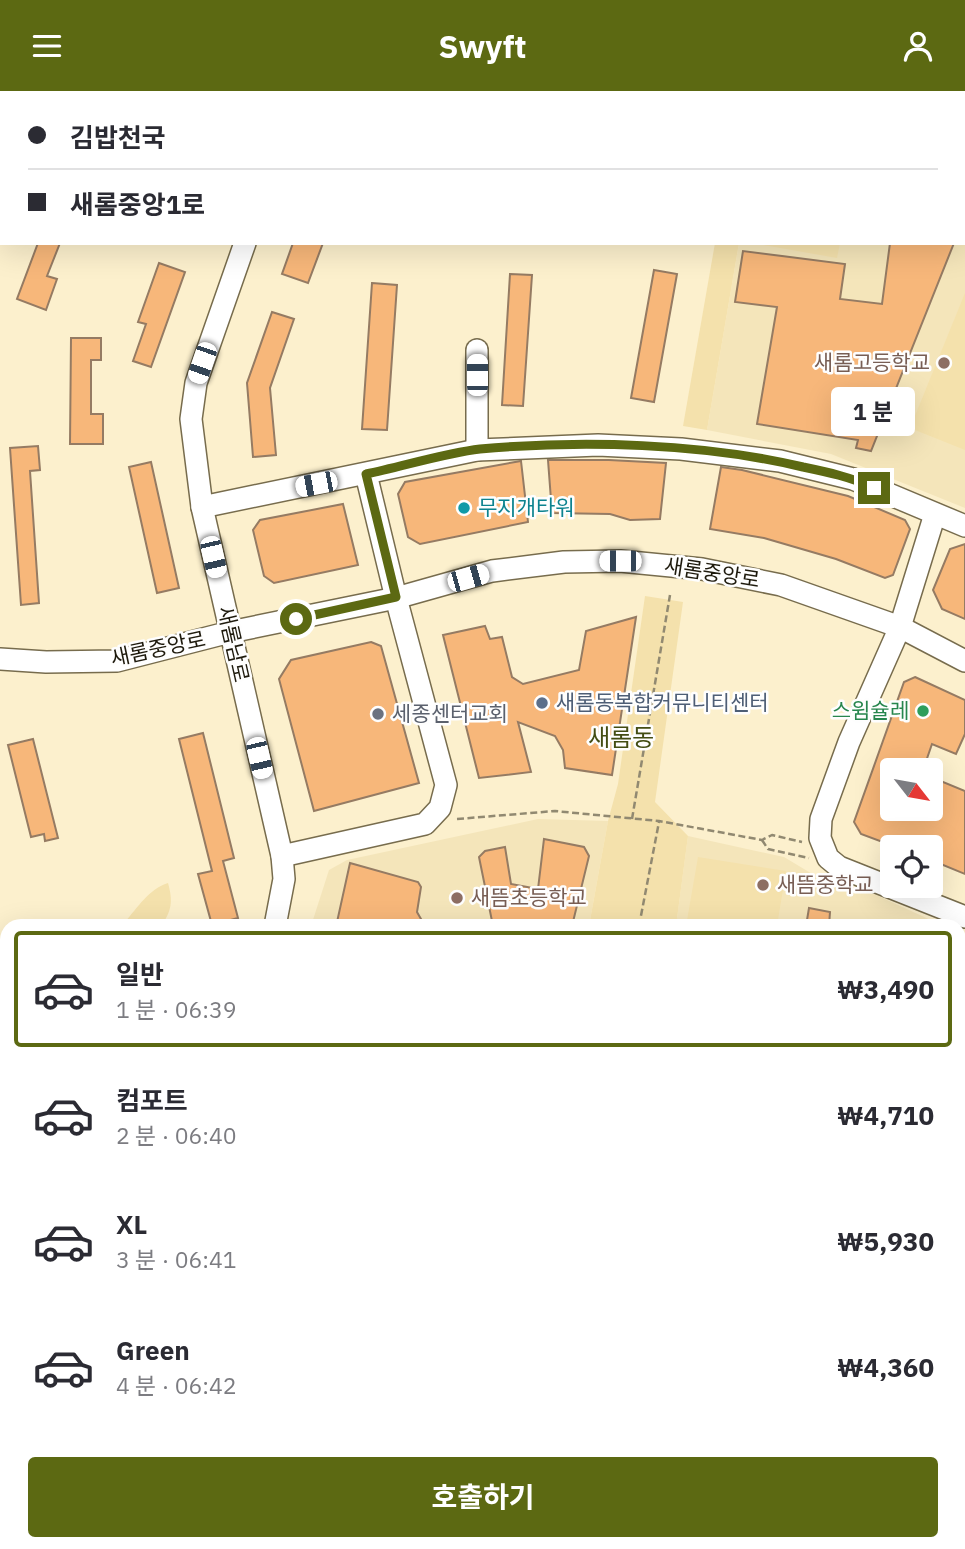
<!DOCTYPE html>
<html lang="ko">
<head>
<meta charset="utf-8">
<style>
	:root { --surface:#fff; --page:#f7f7f7; --text:#2b2b33; --muted:#7c7c81; --line:#e1e1e2; --accent:#5c6912 }
	body { margin:0; font-family:"IBM Plex Sans","Noto Sans KR",sans-serif; background:var(--page); color:var(--text); height:100vh; display:flex; flex-direction:column; font-size:26px; white-space:nowrap }
	* { box-sizing:border-box; margin:0 }
	p { font-size:23px; color:var(--muted) }
	.icon { flex:none; width:38px; height:38px; fill:none; stroke:currentColor; stroke-width:2; stroke-linecap:round; stroke-linejoin:round }
	.map { position:relative; flex:1; overflow:hidden }
	.side { position:absolute; left:0px; top:828px; width:966px; height:632px; display:flex; flex-direction:column; background:var(--surface); border-radius:21px 21px 0 0; box-shadow:0 7px 28px #0002 }
	.side>* { flex:none }
	.top-card { position:absolute; left:0px; top:0px; width:966px; height:154px; box-shadow:0 7px 28px #0002; display:grid; align-content:center; height:154px; padding:0 28px; background:var(--surface) }
	.needle { width:46px; rotate:121deg }
	.controls { position:absolute; left:880px; top:667px; display:grid; gap:14px }
	.controls a { display:grid; place-items:center; width:63px; height:63px; border-radius:7px; background:var(--surface); box-shadow:0 7px 28px #0002; font-size:35px }
	.end { position:absolute; width:32px; height:32px; margin:-16px; border:9px solid #5c6912; background:#fff; box-shadow:0 0 0 4px #fff }
	.from { border-radius:50% }
	.bubble { position:absolute; height:49px; border-radius:7px; background:var(--surface); box-shadow:0 7px 28px #0002; font-size:23px; font-weight:700; line-height:49px; text-align:center }
	.car { position:absolute; width:21px; height:42px; margin:-21px -10px; border-radius:9px; box-shadow:0 0 5px 2px #0007; background:linear-gradient(#fff 24%,#345 0 40%,#fff 0 76%,#345 0 86%,#fff 0) }
	.top-card b { display:flex; align-items:center; gap:24px; height:66px; font-size:26px }
	.top-card b+b { border-top:2px solid var(--line) }
	.top-card i { width:18px; height:18px; background:var(--text) }
	ul { padding:12px 0 0; list-style:none }
	li { display:flex; align-items:center; gap:21px; height:116px; margin:0 14px 10px; padding:0 14px; border:4px solid transparent; border-radius:7px }
	li div { flex:1 }
	li b { display:block; font-size:26px }
	li em { font-style:normal; font-weight:700 }
	li.current { border-color:var(--accent) }
	li>.icon { width:63px; height:63px; stroke-width:1.5 }
	.cta { display:flex; gap:14px; margin-top:auto; padding:14px 28px }
	.cta a { flex:1; height:80px; border-radius:7px; background:var(--accent); color:#fff; font-size:28px; font-weight:700; line-height:80px; text-align:center }
	header { display:flex; justify-content:space-between; align-items:center; height:91px; padding:0 28px; background:var(--accent); color:#fff; font-size:32px; font-weight:700 }
	.map>svg:first-child { display:block }
</style>
</head>
<body>
<header><svg class="icon" aria-label="menu" viewBox="0 0 24 24"><path d="M4 6h16M4 12h16M4 18h16"/></svg>Swyft<svg class="icon" aria-label="person" viewBox="0 0 24 24"><circle cx="12" cy="8" r="4"/><path d="M4 21q1-7 8-7t8 7"/></svg></header>
<div class="map">
<svg width="965" height="1458" viewBox="0 0 965 1458">
	<rect width="100%" height="100%" fill="#fcf0cd"/>
	<g fill="#f4e5ba">
		<path d="M965 67V417L831 363 707 339 739 152H964Z"/>
		<path d="M538 728 608 730 589 835H311L329 779 347 769Z"/>
		<path d="M688 745 784 766 814 784 876 804 944 835H676Z"/>
		<path d="M959 842 965 844V925L959 966Z"/>
	</g>
	<g fill="#f4e1ac">
		<path d="M715 152H739L707 339 683 335Z"/>
		<path d="M752 152H840L837 167Z"/>
		<path d="M965 202V359L910 337Z"/>
		<path d="M645 505 683 511 655 711 688 745 676 835H589L608 730 618 693Z"/>
		<path d="M698 766 786 780 777 835H686Z"/>
		<path d="M168 792C173 810 172 820 161 835H125V831C138 816 149 798 168 792Z"/>
		<path d="M0 1019 7 1021V1130L0 1127Z"/>
	</g>
	<g fill="#f7b77a" stroke="#957b63" stroke-width="2">
		<path d="M38 152H60L47 185 57 188 46 219 17 208Z"/>
		<path d="M293 152H323L308 192 282 183Z"/>
		<path d="M890 152H954L871 360 856 357 858 349 757 333 777 216 735 211 743 160 845 173 840 208 882 213Z"/>
		<path d="M159 172 185 181 151 276 133 270 146 233 138 231Z"/>
		<path d="M654 179 677 183 654 311 631 307Z"/>
		<path d="M510 183 532 184 523 315 502 314Z"/>
		<path d="M372 192 397 194 387 339 362 338Z"/>
		<path d="M272 221 294 228 270 297 276 364 253 366 247 292Z"/>
		<path d="M71 247H101V269H91V323H103V353H70Z"/>
		<path d="M38 355 40 379 30 380 39 512 21 514 10 357Z"/>
		<path d="M548 369H609L666 372 660 428 630 429 610 423 552 422Z"/>
		<path d="M521 370 528 431 420 453 408 446 398 403 405 391Z"/>
		<path d="M151 371 179 497 157 502 129 376Z"/>
		<path d="M721 376 742 379 848 405 905 429 910 438 893 484 885 487 836 468 764 447 710 438Z"/>
		<path d="M343 413 358 474 274 492 264 485 253 439 260 429Z"/>
		<path d="M965 453V528L942 518 933 499 950 458Z"/>
		<path d="M636 526 612 684 565 677 563 659 555 645 518 631 531 681 479 687 443 544 485 535 490 548 502 546 512 586 523 593 579 579 586 540Z"/>
		<path d="M371 551 381 555 419 692 314 720 279 588 291 569Z"/>
		<path d="M915 586 965 609V643L956 663 932 653 923 679 906 671 903 679H892V718H931V686L965 700V783L931 769V756H896L861 743 854 731 904 591Z"/>
		<path d="M203 642 234 767 223 770 238 827 212 834 198 783 212 780 179 648Z"/>
		<path d="M33 648 58 747 45 750 44 743 31 746 8 654Z"/>
		<path d="M544 748 584 756 589 765 572 835H493L479 766 485 760 505 756 511 793 538 798Z"/>
		<path d="M350 772 418 791 421 796 417 821 425 835H349L337 831Z"/>
		<path d="M809 817 830 821 829 835H806Z"/>
	</g>
	<g fill="none" stroke-linecap="round" stroke-linejoin="round">
		<g stroke="#776c4d" stroke-width="24">
			<g id="minor">
				<path d="M736 0 749 2"/>
				<path d="M24 2 25 0"/>
				<path d="M289 2V0"/>
				<path d="M312 2 313 0"/>
				<path d="M519 2V0"/>
				<path d="M964 46H965"/>
				<path d="M245 152 196 292 191 328 202 416 282 765 284 788 275 835"/>
				<path d="M477 259V359"/>
				<path d="M202 416 477 359 598 354 681 358 780 370 853 388 965 435"/>
				<path d="M935 423 900 536 849 651 821 728 820 747 828 767 839 776 965 826"/>
				<path d="M0 568 46 571 117 570 230 541 396 507 492 480 564 471 620 470 702 478 781 494 900 536 965 570"/>
				<path d="M282 765 425 733 440 717 446 694 396 507 366 383"/>
				<path d="M0 1329H7"/>
				<path d="M768 1452 790 1458"/>
				<path d="M80 1458 81 1452"/>
			</g>
		</g>
		<g stroke="#918971" stroke-width="2.5" stroke-dasharray="7 3.5" stroke-linecap="butt">
			<path d="M457 728 555 720 659 730 762 749 772 744 802 751"/>
			<path d="M632 728 670 504"/>
			<path d="M762 749 768 758 809 767"/>
			<path d="M639 835 659 731"/>
			<path d="M0 1031 7 1033"/>
			<path d="M0 1065 7 1068"/>
			<path d="M0 1106 7 1108"/>
			<path d="M959 1138 965 1139"/>
			<path d="M519 1458 520 1452"/>
		</g>
		<use href="#minor" stroke="#fff" stroke-width="21"/>
	</g>
	<g fill="none" stroke-linecap="round" stroke-linejoin="round">
		<path stroke="#5c6912" stroke-width="9" d="M296 528 396 506 366 383C401 376 445 362 480 358 582 349 703 352 803 376 827 381 851 386 874 397"/>
	</g>
	<g fill="#8d6e63" stroke="#fefefe" stroke-width="2.5">
		<circle cx="944" cy="272" r="7"/>
		<circle cx="763" cy="794" r="7"/>
		<circle cx="457" cy="807" r="7"/>
	</g>
	<circle fill="#0f9aa8" stroke="#fefefe" stroke-width="2.5" cx="464" cy="417" r="7"/>
	<circle fill="#5c6f8a" stroke="#fefefe" stroke-width="2.5" cx="542" cy="612" r="7"/>
	<circle fill="#2e9e5b" stroke="#fefefe" stroke-width="2.5" cx="923" cy="620" r="7"/>
	<circle fill="#6b7280" stroke="#fefefe" stroke-width="2.5" cx="378" cy="623" r="7"/>
	<g text-anchor="middle" stroke-width="5" stroke-linejoin="round" paint-order="stroke">
		<g font-size="21" fill="#785e54" stroke="#fefefe" text-anchor="start">
			<text x="930" y="279" text-anchor="end">새롬고등학교</text>
			<text x="777" y="801">새뜸중학교</text>
			<text x="471" y="814">새뜸초등학교</text>
		</g>
		<g font-size="21" fill="#0d838f" stroke="#fefefe" text-anchor="start">
			<text x="478" y="424">무지개타워</text>
		</g>
		<g font-size="21" fill="#1e1a0d" stroke="#fefefe">
			<text transform="translate(712 482) rotate(9)" y="7">새롬중앙로</text>
			<text transform="translate(233 553) rotate(77)" y="7">새롬남로</text>
			<text transform="translate(158 558) rotate(-12)" y="7">새롬중앙로</text>
		</g>
		<g font-size="21" fill="#4e5e75" stroke="#fefefe" text-anchor="start">
			<text x="556" y="619">새롬동복합커뮤니티센터</text>
		</g>
		<g font-size="21" fill="#27864d" stroke="#fefefe" text-anchor="end">
			<text x="909" y="627">스윔슐레</text>
		</g>
		<g font-size="21" fill="#5b616d" stroke="#fefefe" text-anchor="start">
			<text x="392" y="630">세종센터교회</text>
		</g>
		<g font-size="24" fill="#434d13" stroke="#fefefe">
			<text x="621" y="655">새롬동</text>
		</g>
	</g>
</svg>
<div class="controls">
<a><svg class="needle" viewBox="-14 -14 28 28"><path d="M0-13l5 13h-10z" fill="#e53935"/><path d="M0 13l5-13h-10z" fill="#7c7c81"/></svg></a>
<a><svg class="icon" aria-label="locate" viewBox="0 0 24 24"><circle cx="12" cy="12" r="6"/><path d="M12 2v4M12 18v4M2 12h4M18 12h4"/></svg></a>
</div>
<i class="end from" style="left:296px;top:528px"></i>
<i class="end" style="left:874px;top:397px"></i>
<div class="bubble" style="left:831px;top:296px;width:84px">1 분</div>
<i class="car" style="left:202px;top:272px;rotate:199deg"></i>
<i class="car" style="left:477px;top:284px;rotate:0deg"></i>
<i class="car" style="left:316px;top:393px;rotate:259deg"></i>
<i class="car" style="left:213px;top:466px;rotate:167deg"></i>
<i class="car" style="left:620px;top:470px;rotate:270deg"></i>
<i class="car" style="left:468px;top:487px;rotate:74deg"></i>
<i class="car" style="left:259px;top:667px;rotate:167deg"></i>
<div class="top-card">
<b><i class="from"></i>김밥천국</b>
<b><i></i>새롬중앙1로</b>
</div>
<section class="side">
<ul>
<li class="current"><svg class="icon" aria-label="car" viewBox="0 0 24 24"><path d="M5 17H2v-5l4-1 3-4h7l3 4 3 1v5h-3M9 17h6M6 11h13"/><circle cx="7" cy="17" r="2"/><circle cx="17" cy="17" r="2"/></svg><div><b>일반</b><p>1 분 · 06:39</p></div><em>₩3,490</em></li>
<li><svg class="icon" aria-label="car" viewBox="0 0 24 24"><path d="M5 17H2v-5l4-1 3-4h7l3 4 3 1v5h-3M9 17h6M6 11h13"/><circle cx="7" cy="17" r="2"/><circle cx="17" cy="17" r="2"/></svg><div><b>컴포트</b><p>2 분 · 06:40</p></div><em>₩4,710</em></li>
<li><svg class="icon" aria-label="car" viewBox="0 0 24 24"><path d="M5 17H2v-5l4-1 3-4h7l3 4 3 1v5h-3M9 17h6M6 11h13"/><circle cx="7" cy="17" r="2"/><circle cx="17" cy="17" r="2"/></svg><div><b>XL</b><p>3 분 · 06:41</p></div><em>₩5,930</em></li>
<li><svg class="icon" aria-label="car" viewBox="0 0 24 24"><path d="M5 17H2v-5l4-1 3-4h7l3 4 3 1v5h-3M9 17h6M6 11h13"/><circle cx="7" cy="17" r="2"/><circle cx="17" cy="17" r="2"/></svg><div><b>Green</b><p>4 분 · 06:42</p></div><em>₩4,360</em></li>
</ul>
<div class="cta"><a>호출하기</a></div>
</section>
</div>
</body>
</html>
